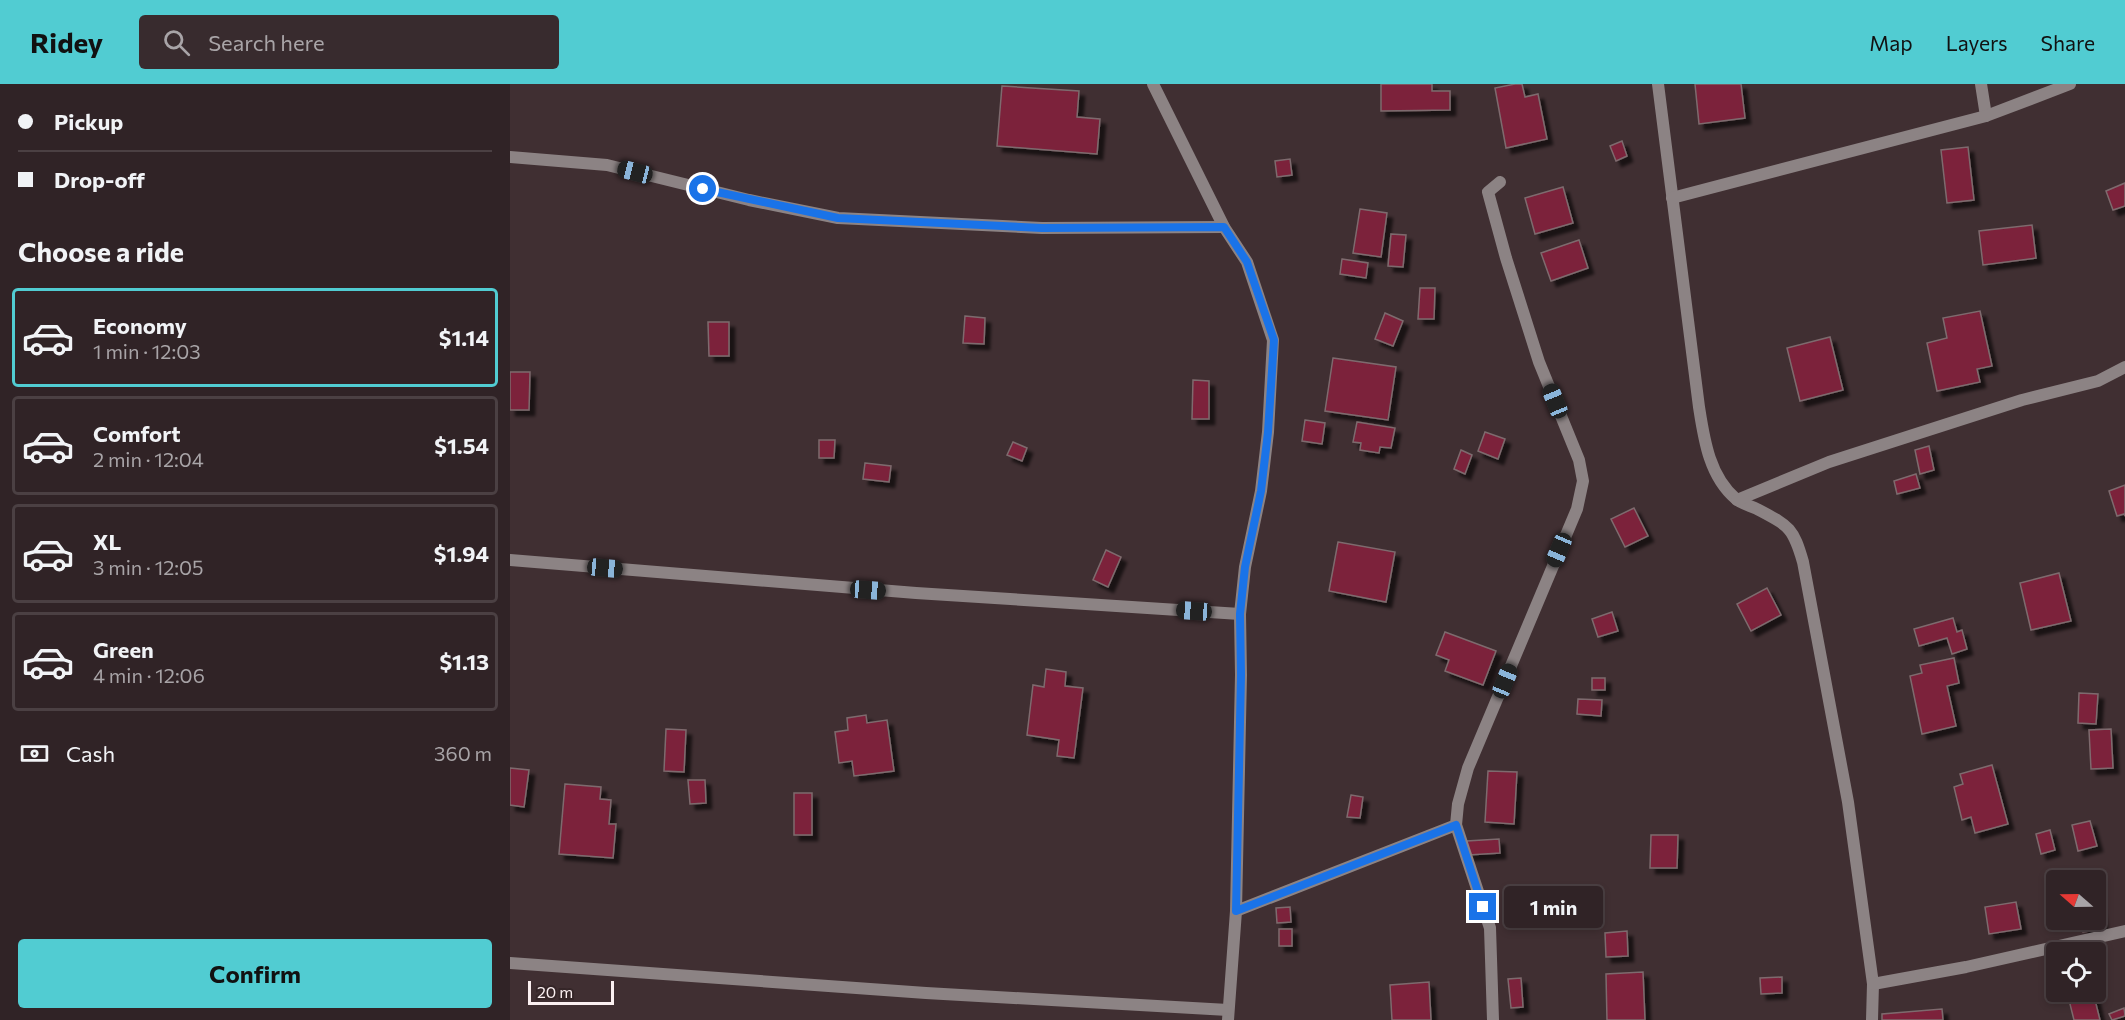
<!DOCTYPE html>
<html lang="en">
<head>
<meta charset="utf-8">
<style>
	:root { --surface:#302326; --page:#382b2e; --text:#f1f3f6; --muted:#a8a4a7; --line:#4b4043; --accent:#51ccd2 }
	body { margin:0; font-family:Commissioner,sans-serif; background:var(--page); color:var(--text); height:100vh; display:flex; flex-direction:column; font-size:22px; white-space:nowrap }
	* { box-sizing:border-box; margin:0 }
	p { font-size:20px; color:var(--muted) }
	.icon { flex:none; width:33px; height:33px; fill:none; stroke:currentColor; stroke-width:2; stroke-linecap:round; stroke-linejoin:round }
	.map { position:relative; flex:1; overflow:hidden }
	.details { display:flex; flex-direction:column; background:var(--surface); width:510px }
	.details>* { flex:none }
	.banner { display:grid; align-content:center; height:132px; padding:0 18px; background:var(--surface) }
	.needle { width:39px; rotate:290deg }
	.tools { position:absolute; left:1536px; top:786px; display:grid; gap:12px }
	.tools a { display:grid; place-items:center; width:60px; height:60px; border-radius:6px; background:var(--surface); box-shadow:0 3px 9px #0003,0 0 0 2px var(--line); font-size:30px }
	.scale { position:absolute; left:18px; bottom:15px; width:86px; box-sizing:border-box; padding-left:6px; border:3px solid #fbf0f1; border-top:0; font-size:16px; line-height:21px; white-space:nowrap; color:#fbf0f1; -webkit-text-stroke:4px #352628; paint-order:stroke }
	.end { position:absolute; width:27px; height:27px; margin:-14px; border:8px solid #1a73e8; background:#fff; box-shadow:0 0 0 3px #fff }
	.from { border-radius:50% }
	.bubble { position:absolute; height:42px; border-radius:6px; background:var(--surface); box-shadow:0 3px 9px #0003,0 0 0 2px var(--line); font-size:20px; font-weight:700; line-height:42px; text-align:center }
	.car { position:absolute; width:18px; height:36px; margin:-18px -9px; border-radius:8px; box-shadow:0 0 4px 2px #0007; background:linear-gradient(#222 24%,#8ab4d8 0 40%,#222 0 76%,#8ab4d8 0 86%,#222 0) }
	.banner b { display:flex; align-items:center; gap:21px; height:57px; font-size:22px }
	.banner b+b { border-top:2px solid var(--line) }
	.banner i { width:15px; height:15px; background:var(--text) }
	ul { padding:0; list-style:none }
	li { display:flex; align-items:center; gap:18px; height:99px; margin:0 12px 9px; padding:0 6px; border:3px solid var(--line); border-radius:6px }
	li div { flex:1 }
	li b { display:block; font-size:22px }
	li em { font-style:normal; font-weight:700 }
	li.selected { border-color:var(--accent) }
	li>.icon { width:54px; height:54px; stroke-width:1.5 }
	h2 { padding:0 18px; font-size:27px; line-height:72px }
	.pay { display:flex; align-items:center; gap:15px; height:66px; padding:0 18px; font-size:22px }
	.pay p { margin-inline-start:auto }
	.primary-button { display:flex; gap:12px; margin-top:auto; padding:12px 18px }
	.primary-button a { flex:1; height:69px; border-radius:6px; background:var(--accent); color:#111; font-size:24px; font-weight:700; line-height:69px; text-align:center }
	header { display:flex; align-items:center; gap:36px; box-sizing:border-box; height:84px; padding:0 30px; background:var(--accent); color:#111 }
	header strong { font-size:28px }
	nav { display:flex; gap:33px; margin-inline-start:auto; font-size:21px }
	.search { width:420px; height:54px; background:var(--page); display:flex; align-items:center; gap:15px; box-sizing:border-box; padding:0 21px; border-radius:6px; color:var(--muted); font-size:22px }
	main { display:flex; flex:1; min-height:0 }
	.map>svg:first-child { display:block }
</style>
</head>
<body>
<header>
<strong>Ridey</strong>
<div class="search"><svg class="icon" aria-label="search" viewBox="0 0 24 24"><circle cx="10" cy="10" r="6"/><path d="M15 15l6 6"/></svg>Search here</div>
<nav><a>Map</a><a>Layers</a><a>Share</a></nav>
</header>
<main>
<section class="details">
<div class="banner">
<b><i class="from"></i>Pickup</b>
<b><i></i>Drop-off</b>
</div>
<h2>Choose a ride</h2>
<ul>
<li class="selected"><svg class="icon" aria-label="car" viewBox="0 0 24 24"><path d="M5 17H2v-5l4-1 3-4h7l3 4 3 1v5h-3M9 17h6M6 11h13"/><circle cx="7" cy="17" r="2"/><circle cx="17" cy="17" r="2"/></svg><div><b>Economy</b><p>1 min · 12:03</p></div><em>$1.14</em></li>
<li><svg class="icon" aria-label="car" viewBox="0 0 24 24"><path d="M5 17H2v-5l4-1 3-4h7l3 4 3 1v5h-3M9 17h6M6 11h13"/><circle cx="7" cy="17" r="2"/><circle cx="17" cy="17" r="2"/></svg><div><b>Comfort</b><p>2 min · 12:04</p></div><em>$1.54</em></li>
<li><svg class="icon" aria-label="car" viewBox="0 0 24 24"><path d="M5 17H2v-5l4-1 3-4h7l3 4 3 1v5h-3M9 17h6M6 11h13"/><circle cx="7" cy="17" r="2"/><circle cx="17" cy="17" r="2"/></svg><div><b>XL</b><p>3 min · 12:05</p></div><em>$1.94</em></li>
<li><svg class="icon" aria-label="car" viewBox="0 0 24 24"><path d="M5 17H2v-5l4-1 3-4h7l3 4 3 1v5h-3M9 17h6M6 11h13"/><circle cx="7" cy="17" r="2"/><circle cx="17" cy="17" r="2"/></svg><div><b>Green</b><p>4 min · 12:06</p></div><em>$1.13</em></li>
</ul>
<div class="pay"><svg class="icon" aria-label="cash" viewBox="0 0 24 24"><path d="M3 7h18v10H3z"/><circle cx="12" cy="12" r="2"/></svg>Cash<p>360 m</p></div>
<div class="primary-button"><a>Confirm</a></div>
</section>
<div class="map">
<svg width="1615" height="936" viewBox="0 0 1615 936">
	<defs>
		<filter id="shadow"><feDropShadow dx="5.5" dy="5.5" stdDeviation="1.5" flood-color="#0009"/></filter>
	</defs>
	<rect width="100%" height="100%" fill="#402f32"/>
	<g fill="#7b203a" stroke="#7e6b6e" stroke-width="1.5" filter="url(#shadow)">
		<path d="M871 0H922V7H940V26L871 27Z"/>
		<path d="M1005 0H1012L1015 13 1028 10 1037 55 996 64 985 4Z"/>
		<path d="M1185 0H1231L1235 34 1189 40Z"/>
		<path d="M492 2 569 7 567 33 590 35 587 70 487 62Z"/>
		<path d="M1112 57 1117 72 1106 77 1100 62Z"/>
		<path d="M1458 63 1464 116 1437 119 1431 66Z"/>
		<path d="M780 75 782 91 767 93 765 77Z"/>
		<path d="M1615 99V122L1603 126 1596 107Z"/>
		<path d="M1053 103 1063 139 1025 150 1015 114Z"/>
		<path d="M850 125 877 129 871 173 843 169Z"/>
		<path d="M1522 141 1526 174 1473 181 1469 147Z"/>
		<path d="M881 150 896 151 893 183 878 182Z"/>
		<path d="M1069 156 1078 184 1041 197 1031 169Z"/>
		<path d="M832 175 858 179 856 194 830 190Z"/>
		<path d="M910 204H925L924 235H908Z"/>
		<path d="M1470 227 1482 282 1467 285 1470 298 1427 307 1417 259 1437 254 1433 234Z"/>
		<path d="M875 229 893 237 883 262 865 255Z"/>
		<path d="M455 232 475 234 474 260 453 259Z"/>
		<path d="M198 238H219V272H199Z"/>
		<path d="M1320 253 1333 306 1290 317 1277 264Z"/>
		<path d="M823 274 886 283 878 336 815 327Z"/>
		<path d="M0 288H20L19 326H0Z"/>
		<path d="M683 296 699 297V335H682Z"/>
		<path d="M795 336 815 339 812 360 792 357Z"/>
		<path d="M847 338 885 344 881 364 870 363 869 369 850 366 851 359 843 358Z"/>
		<path d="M975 348 995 355 988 375 968 367Z"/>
		<path d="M309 356H325L324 374H309Z"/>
		<path d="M503 358 517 364 512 377 497 371Z"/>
		<path d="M1419 362 1424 386 1410 390 1405 366Z"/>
		<path d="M951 366 962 371 955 390 944 385Z"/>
		<path d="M355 379 381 382 379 398 353 395Z"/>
		<path d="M1406 390 1410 404 1387 410 1384 397Z"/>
		<path d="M1615 401V432L1614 430 1607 432 1599 407Z"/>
		<path d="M1124 424 1138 452 1115 463 1101 435Z"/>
		<path d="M828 458 885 468 876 518 819 507Z"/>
		<path d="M596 466 611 473 598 503 583 496Z"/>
		<path d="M1549 489 1561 537 1521 546 1510 499Z"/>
		<path d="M1257 504 1271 531 1241 547 1227 520Z"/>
		<path d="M1102 528 1108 547 1088 553 1082 535Z"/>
		<path d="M1443 534 1447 548 1452 546 1457 565 1442 570 1437 554 1409 562 1404 545Z"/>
		<path d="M935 548 986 567 973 601 935 587 939 576 926 571Z"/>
		<path d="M1444 574 1449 599 1437 602 1446 642 1412 650 1400 592 1412 589 1410 581Z"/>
		<path d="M536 585 556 588 555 602 573 604 564 674 547 672 549 656 517 651 523 601 534 603Z"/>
		<rect x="1082" y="594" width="13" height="12"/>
		<path d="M1569 609 1588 610 1586 640 1568 639Z"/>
		<path d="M1068 615 1092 616 1091 632 1067 630Z"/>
		<path d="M356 631 357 639 377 636 384 687 344 692 342 677 329 679 325 648 338 646 337 634Z"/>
		<path d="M156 645 176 646 174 688 154 687Z"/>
		<path d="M1601 645 1603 684 1581 685 1579 646Z"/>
		<path d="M1482 681 1498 740 1465 749 1461 733 1452 736 1444 703 1453 700 1450 690Z"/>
		<path d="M0 684 19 686 14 723 0 721Z"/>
		<path d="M978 687 1007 688 1004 740 975 738Z"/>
		<path d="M178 696H195L196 719 180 720Z"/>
		<path d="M55 700 91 703 90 715 101 716 99 740H106L103 774 49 770Z"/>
		<rect x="284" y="709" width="18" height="42"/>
		<path d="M841 711 853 713 850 734 837 733Z"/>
		<path d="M1580 737 1587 762 1568 767 1562 741Z"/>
		<path d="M1540 746 1545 766 1531 770 1526 750Z"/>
		<path d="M1141 751H1168L1167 784H1140Z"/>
		<path d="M989 755 990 769 958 771 957 757Z"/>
		<path d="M1506 818 1511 845 1479 850 1475 823Z"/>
		<path d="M1589 820 1593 845 1573 848 1571 836H1586V821Z"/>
		<path d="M780 823 781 838 767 839 766 824Z"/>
		<rect x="769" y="845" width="13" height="17"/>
		<path d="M1117 847 1118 872 1096 873 1095 849Z"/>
		<path d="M1133 888 1135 936H1097L1096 890Z"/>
		<path d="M1272 893V909L1251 910 1250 894Z"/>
		<path d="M1011 894 1013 923 1001 924 998 895Z"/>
		<path d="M919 898 921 936H882L880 901Z"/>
		<path d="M1557 908H1583L1590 936H1564Z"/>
		<path d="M1614 924 1615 932 1602 936 1599 930Z"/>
		<path d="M1432 925 1433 936H1372V930Z"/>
	</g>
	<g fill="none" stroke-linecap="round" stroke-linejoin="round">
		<g stroke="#8c8384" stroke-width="12">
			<path d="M643 0 714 143 737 178 763 256 758 348 751 407 735 483 730 530 731 591 726 827 718 936"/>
			<path d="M1148 0 1189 323C1194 355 1199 392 1226 415 1232 420 1241 422 1247 425 1279 442 1283 443 1293 478L1338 718 1363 900 1362 936"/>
			<path d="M1471 0 1476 32"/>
			<path d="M0 73 97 81 239 116 328 134 532 144 714 143"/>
			<path d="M1162 114 1476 32 1560 0"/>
			<path d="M1227 416 1319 378 1512 316 1588 297 1615 283"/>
			<path d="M0 476 406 509 730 530"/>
			<path d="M726 827 946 741"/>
			<path d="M0 879 416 909 718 926"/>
			<path d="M1363 900 1456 883 1615 847"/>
			<path d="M983 936 980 844 946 741 948 720 958 684 1067 425 1073 397 1069 376 1029 278 996 174 978 108 990 98"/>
		</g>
	</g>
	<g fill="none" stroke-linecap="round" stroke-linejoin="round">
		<path stroke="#1a73e8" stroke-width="8" d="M193 105 328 134 532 144 714 143 737 178 764 256 758 348 751 407 735 483 730 530 731 591 726 827 946 741 973 823"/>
	</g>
</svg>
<div class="tools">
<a><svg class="needle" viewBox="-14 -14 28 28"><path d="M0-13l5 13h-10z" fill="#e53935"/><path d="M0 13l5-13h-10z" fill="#a8a4a7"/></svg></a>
<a><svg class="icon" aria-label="locate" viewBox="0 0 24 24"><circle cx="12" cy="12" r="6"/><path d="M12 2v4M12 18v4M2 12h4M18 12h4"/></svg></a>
</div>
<div class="scale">20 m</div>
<i class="end from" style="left:193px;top:105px"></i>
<i class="end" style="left:973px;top:823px"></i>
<div class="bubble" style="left:994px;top:802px;width:99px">1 min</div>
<i class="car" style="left:125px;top:88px;rotate:284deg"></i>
<i class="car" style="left:1045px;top:317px;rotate:338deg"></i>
<i class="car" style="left:1049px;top:466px;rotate:203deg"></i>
<i class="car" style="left:95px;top:484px;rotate:95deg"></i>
<i class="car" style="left:358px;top:506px;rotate:94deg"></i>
<i class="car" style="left:684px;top:527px;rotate:274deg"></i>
<i class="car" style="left:995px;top:597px;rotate:22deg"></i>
</div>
</main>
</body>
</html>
